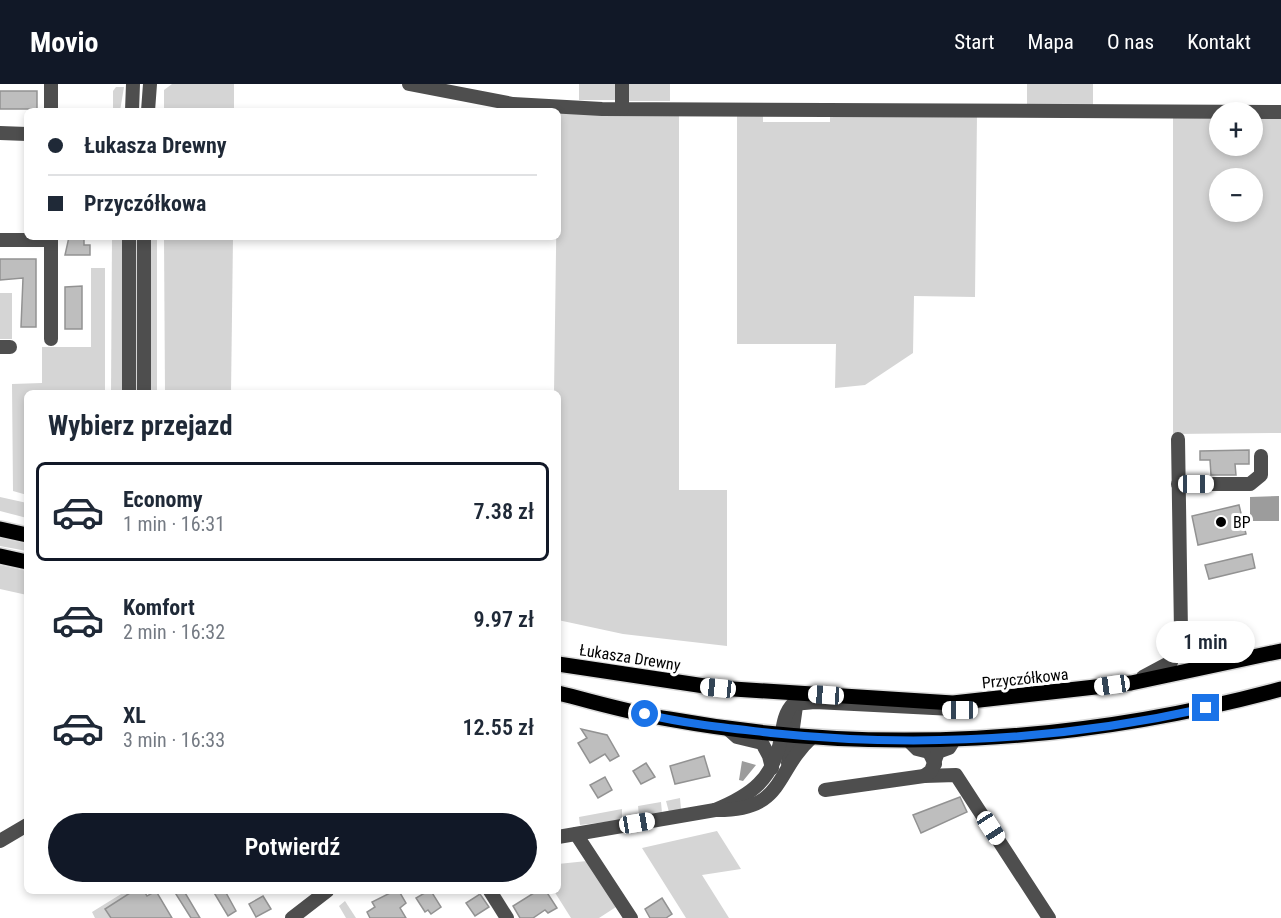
<!DOCTYPE html>
<html lang="pl">
<head>
<meta charset="utf-8">
<style>
	:root { --surface:#fff; --page:#f6f6f7; --text:#1f2937; --muted:#747a83; --line:#e0e1e3; --accent:#111827 }
	body { margin:0; font-family:"Roboto Condensed",sans-serif; background:var(--page); color:var(--text); height:100vh; display:flex; flex-direction:column; font-size:22px; white-space:nowrap }
	* { box-sizing:border-box; margin:0 }
	p { font-size:20px; color:var(--muted) }
	.icon { flex:none; width:33px; height:33px; fill:none; stroke:currentColor; stroke-width:2; stroke-linecap:round; stroke-linejoin:round }
	.map { position:relative; flex:1; overflow:hidden }
	.details { position:absolute; left:24px; top:306px; width:537px; height:504px; display:flex; flex-direction:column; background:var(--surface); border-radius:9px; box-shadow:0 3px 9px #0003 }
	.details>* { flex:none }
	.banner { position:absolute; left:24px; top:24px; width:537px; height:132px; border-radius:9px; box-shadow:0 3px 9px #0003; display:grid; align-content:center; height:132px; padding:0 24px; background:var(--surface) }
	.buttons { position:absolute; left:1209px; top:18px; display:grid; gap:12px }
	.buttons a { display:grid; place-items:center; width:54px; height:54px; border-radius:50%; background:var(--surface); box-shadow:0 3px 9px #0003; font-size:30px }
	.end { position:absolute; width:27px; height:27px; margin:-14px; border:8px solid #1a73e8; background:#fff; box-shadow:0 0 0 3px #fff }
	.from { border-radius:50% }
	.bubble { position:absolute; height:42px; border-radius:21px; background:var(--surface); box-shadow:0 3px 9px #0003; font-size:20px; font-weight:600; line-height:42px; text-align:center }
	.car { position:absolute; width:18px; height:36px; margin:-18px -9px; border-radius:8px; box-shadow:0 0 4px 2px #0007; background:linear-gradient(#fff 24%,#345 0 40%,#fff 0 76%,#345 0 86%,#fff 0) }
	.banner b { display:flex; align-items:center; gap:21px; height:57px; font-size:22px }
	.banner b+b { border-top:2px solid var(--line) }
	.banner i { width:15px; height:15px; background:var(--text) }
	ul { padding:0; list-style:none }
	li { display:flex; align-items:center; gap:18px; height:99px; margin:0 12px 9px; padding:0 12px; border:3px solid transparent; border-radius:9px }
	li div { flex:1 }
	li b { display:block; font-size:22px }
	li em { font-style:normal; font-weight:600 }
	li.active { border-color:var(--accent) }
	li>.icon { width:54px; height:54px; stroke-width:1.5 }
	h2 { padding:0 24px; font-size:27px; line-height:72px }
	.button { display:flex; gap:12px; margin-top:auto; padding:12px 24px }
	.button a { flex:1; height:69px; border-radius:36px; background:var(--accent); color:#fff; font-size:24px; font-weight:600; line-height:69px; text-align:center }
	header { display:flex; align-items:center; gap:36px; box-sizing:border-box; height:84px; padding:0 30px; background:var(--accent); color:#fff }
	header strong { font-size:28px }
	nav { display:flex; gap:33px; margin-inline-start:auto; font-size:21px }
	.map>svg:first-child { display:block }
</style>
</head>
<body>
<header>
<strong>Movio</strong>
<nav><a>Start</a><a>Mapa</a><a>O nas</a><a>Kontakt</a></nav>
</header>
<div class="map">
<svg width="1281" height="834" viewBox="0 0 1281 834">
	<rect width="100%" height="100%" fill="#fff"/>
	<g fill="#d5d5d5" fill-rule="evenodd">
		<path d="M172 0H234V27H164V6Z"/>
		<rect x="579" y="0" width="40" height="16"/>
		<rect x="624" y="0" width="46" height="17"/>
		<path d="M1027 0H1093V22L1027 21Z"/>
		<path d="M116 3H124L120 27H113V7Z"/>
		<path d="M558 27H679V406H727V562L623 550 558 536V309H554Z"/>
		<path d="M737 28H763V38H830V28L977 30 975 213 914 212 913 269 865 301 835 304 836 260H737Z"/>
		<path d="M1173 32H1219L1220 62H1252L1253 32 1281 33V349L1173 350ZM1220 94H1252V128H1220Z"/>
		<path d="M112 153H123L122 309H111Z"/>
		<rect x="135" y="153" width="3" height="156"/>
		<path d="M149 153H157V309H150Z"/>
		<path d="M164 153H233L231 309H165Z"/>
		<path d="M91 184H105V309H27V411L13 407 12 300 42 299V263H91Z"/>
		<rect x="0" y="209" width="12" height="46"/>
		<path d="M0 413 27 419V434L0 427Z"/>
		<path d="M0 451 27 458V467L0 462Z"/>
		<path d="M0 481 27 487V511L0 505Z"/>
		<path d="M680 714 681 725 669 728 666 717Z"/>
		<path d="M661 718 662 729 639 732 638 722Z"/>
		<path d="M622 725V736L580 741 579 733Z"/>
		<path d="M717 747 741 785 702 791 729 834H686L642 764Z"/>
		<path d="M587 777 616 823 599 834H571L554 807H558V780Z"/>
		<path d="M126 807H133L105 825 111 834H95L92 828Z"/>
		<path d="M345 817 356 834H346L339 822Z"/>
	</g>
	<g fill="#9c9c9c">
		<path d="M1279 412V437H1250V413Z"/>
		<path d="M742 677 756 681 743 697 739 696Z"/>
	</g>
	<g fill="#bebebe" stroke="#929292" stroke-width="1.5">
		<rect x="0" y="7" width="37" height="18"/>
		<path d="M69 153H84V161H90V171H65Z"/>
		<path d="M0 175H36V243H21L23 194 0 196Z"/>
		<path d="M82 202V245H65V203Z"/>
		<path d="M1249 366V380H1235L1236 391H1211L1210 376H1200V367Z"/>
		<path d="M1239 421 1246 450 1198 461 1192 432Z"/>
		<path d="M1252 470 1255 484 1209 495 1205 481Z"/>
		<path d="M581 645 607 651 619 672 610 677 605 670 590 679 578 659 587 654Z"/>
		<path d="M704 672 710 692 675 700 670 682Z"/>
		<path d="M646 679 655 693 641 700 633 687Z"/>
		<path d="M605 693 612 706 598 714 590 701Z"/>
		<path d="M960 713 967 728 921 749 913 731Z"/>
		<path d="M133 807H144L147 812 156 807 172 834H111L105 825Z"/>
		<path d="M174 807H184L200 834H191Z"/>
		<path d="M213 807H225L236 827 228 832Z"/>
		<path d="M394 807H399L406 819 400 824 406 834H370L367 828 375 823 372 818Z"/>
		<path d="M428 807H431L441 823 431 830 428 826 425 828 416 814Z"/>
		<path d="M537 807H546L557 824 548 829 545 826 533 834H520L513 822Z"/>
		<path d="M480 810 489 823 475 832 466 819Z"/>
		<path d="M263 812 271 825 256 833 249 820Z"/>
		<path d="M662 814 672 830 666 834H650L645 825Z"/>
	</g>
	<g fill="none" stroke-linecap="round" stroke-linejoin="round">
		<g stroke="#dbdbdb" stroke-width="18">
			<g id="major">
				<path d="M0 445 27 451"/>
				<path d="M0 472 27 478"/>
				<path d="M558 580 718 604 953 619 1131 599 1281 567"/>
				<path d="M558 609C595 618 631 629 669 635 873 672 1081 659 1281 605"/>
			</g>
		</g>
		<g stroke="#4e4e4e" stroke-width="14">
			<path d="M51 0V27"/>
			<path d="M409 0 513 20 602 25 1281 28"/>
			<path d="M622 25V0"/>
			<path d="M132 27 133 0"/>
			<path d="M148 27 150 0"/>
			<path d="M0 49 27 50"/>
			<path d="M51 153V255"/>
			<path d="M129 153V309"/>
			<path d="M144 153V309"/>
			<path d="M0 156H51"/>
			<path d="M0 263H10"/>
			<path d="M1178 400H1250L1261 391V372"/>
			<path d="M1181 548C1192 572 1199 574 1225 577"/>
			<path d="M1143 593 1171 578 1181 548 1178 355"/>
			<path d="M728 645 737 653 762 659 769 672 772 684"/>
			<path d="M908 656 917 665 929 668 935 680"/>
			<path d="M788 679 797 615"/>
			<path d="M924 692 956 691 1049 834"/>
			<path d="M825 706 924 692 931 687 938 668 949 664 954 656"/>
			<path d="M715 726C752 711 773 695 781 654 783 642 784 629 793 620L815 618 953 625"/>
			<path d="M576 750 631 834"/>
			<path d="M558 753 715 726C786 727 773 689 812 653"/>
			<path d="M0 757 27 741"/>
			<path d="M490 807 507 834"/>
			<path d="M292 834 327 807"/>
		</g>
		<use href="#major" stroke="#000" stroke-width="15"/>
	</g>
	<g fill="none" stroke-linecap="round" stroke-linejoin="round">
		<path stroke="#1a73e8" stroke-width="8" d="M645 630C686 640 728 644 771 649 916 664 1063 656 1206 624"/>
	</g>
	<circle fill="#000" stroke="#fff" stroke-width="2" cx="1221" cy="438" r="6"/>
	<g text-anchor="middle" stroke-width="6" stroke-linejoin="round" paint-order="stroke">
		<g font-size="16" fill="#000" stroke="#fff" text-anchor="start">
			<text x="1233" y="444">BP</text>
		</g>
		<g font-size="16" fill="#000" stroke="#fff">
			<text transform="translate(630 573) rotate(9)" y="6">Łukasza Drewny</text>
			<text transform="translate(1025 594) rotate(-6)" y="6">Przyczółkowa</text>
		</g>
	</g>
</svg>
<div class="buttons">
<a>+</a>
<a>−</a>
</div>
<i class="end from" style="left:645px;top:630px"></i>
<i class="end" style="left:1206px;top:624px"></i>
<div class="bubble" style="left:1156px;top:537px;width:99px">1 min</div>
<i class="car" style="left:1196px;top:400px;rotate:90deg"></i>
<i class="car" style="left:1112px;top:601px;rotate:262deg"></i>
<i class="car" style="left:718px;top:604px;rotate:276deg"></i>
<i class="car" style="left:826px;top:611px;rotate:274deg"></i>
<i class="car" style="left:960px;top:626px;rotate:270deg"></i>
<i class="car" style="left:637px;top:739px;rotate:81deg"></i>
<i class="car" style="left:991px;top:744px;rotate:147deg"></i>
<div class="banner">
<b><i class="from"></i>Łukasza Drewny</b>
<b><i></i>Przyczółkowa</b>
</div>
<section class="details">
<h2>Wybierz przejazd</h2>
<ul>
<li class="active"><svg class="icon" aria-label="car" viewBox="0 0 24 24"><path d="M5 17H2v-5l4-1 3-4h7l3 4 3 1v5h-3M9 17h6M6 11h13"/><circle cx="7" cy="17" r="2"/><circle cx="17" cy="17" r="2"/></svg><div><b>Economy</b><p>1 min · 16:31</p></div><em>7.38 zł</em></li>
<li><svg class="icon" aria-label="car" viewBox="0 0 24 24"><path d="M5 17H2v-5l4-1 3-4h7l3 4 3 1v5h-3M9 17h6M6 11h13"/><circle cx="7" cy="17" r="2"/><circle cx="17" cy="17" r="2"/></svg><div><b>Komfort</b><p>2 min · 16:32</p></div><em>9.97 zł</em></li>
<li><svg class="icon" aria-label="car" viewBox="0 0 24 24"><path d="M5 17H2v-5l4-1 3-4h7l3 4 3 1v5h-3M9 17h6M6 11h13"/><circle cx="7" cy="17" r="2"/><circle cx="17" cy="17" r="2"/></svg><div><b>XL</b><p>3 min · 16:33</p></div><em>12.55 zł</em></li>
</ul>
<div class="button"><a>Potwierdź</a></div>
</section>
</div>
</body>
</html>
